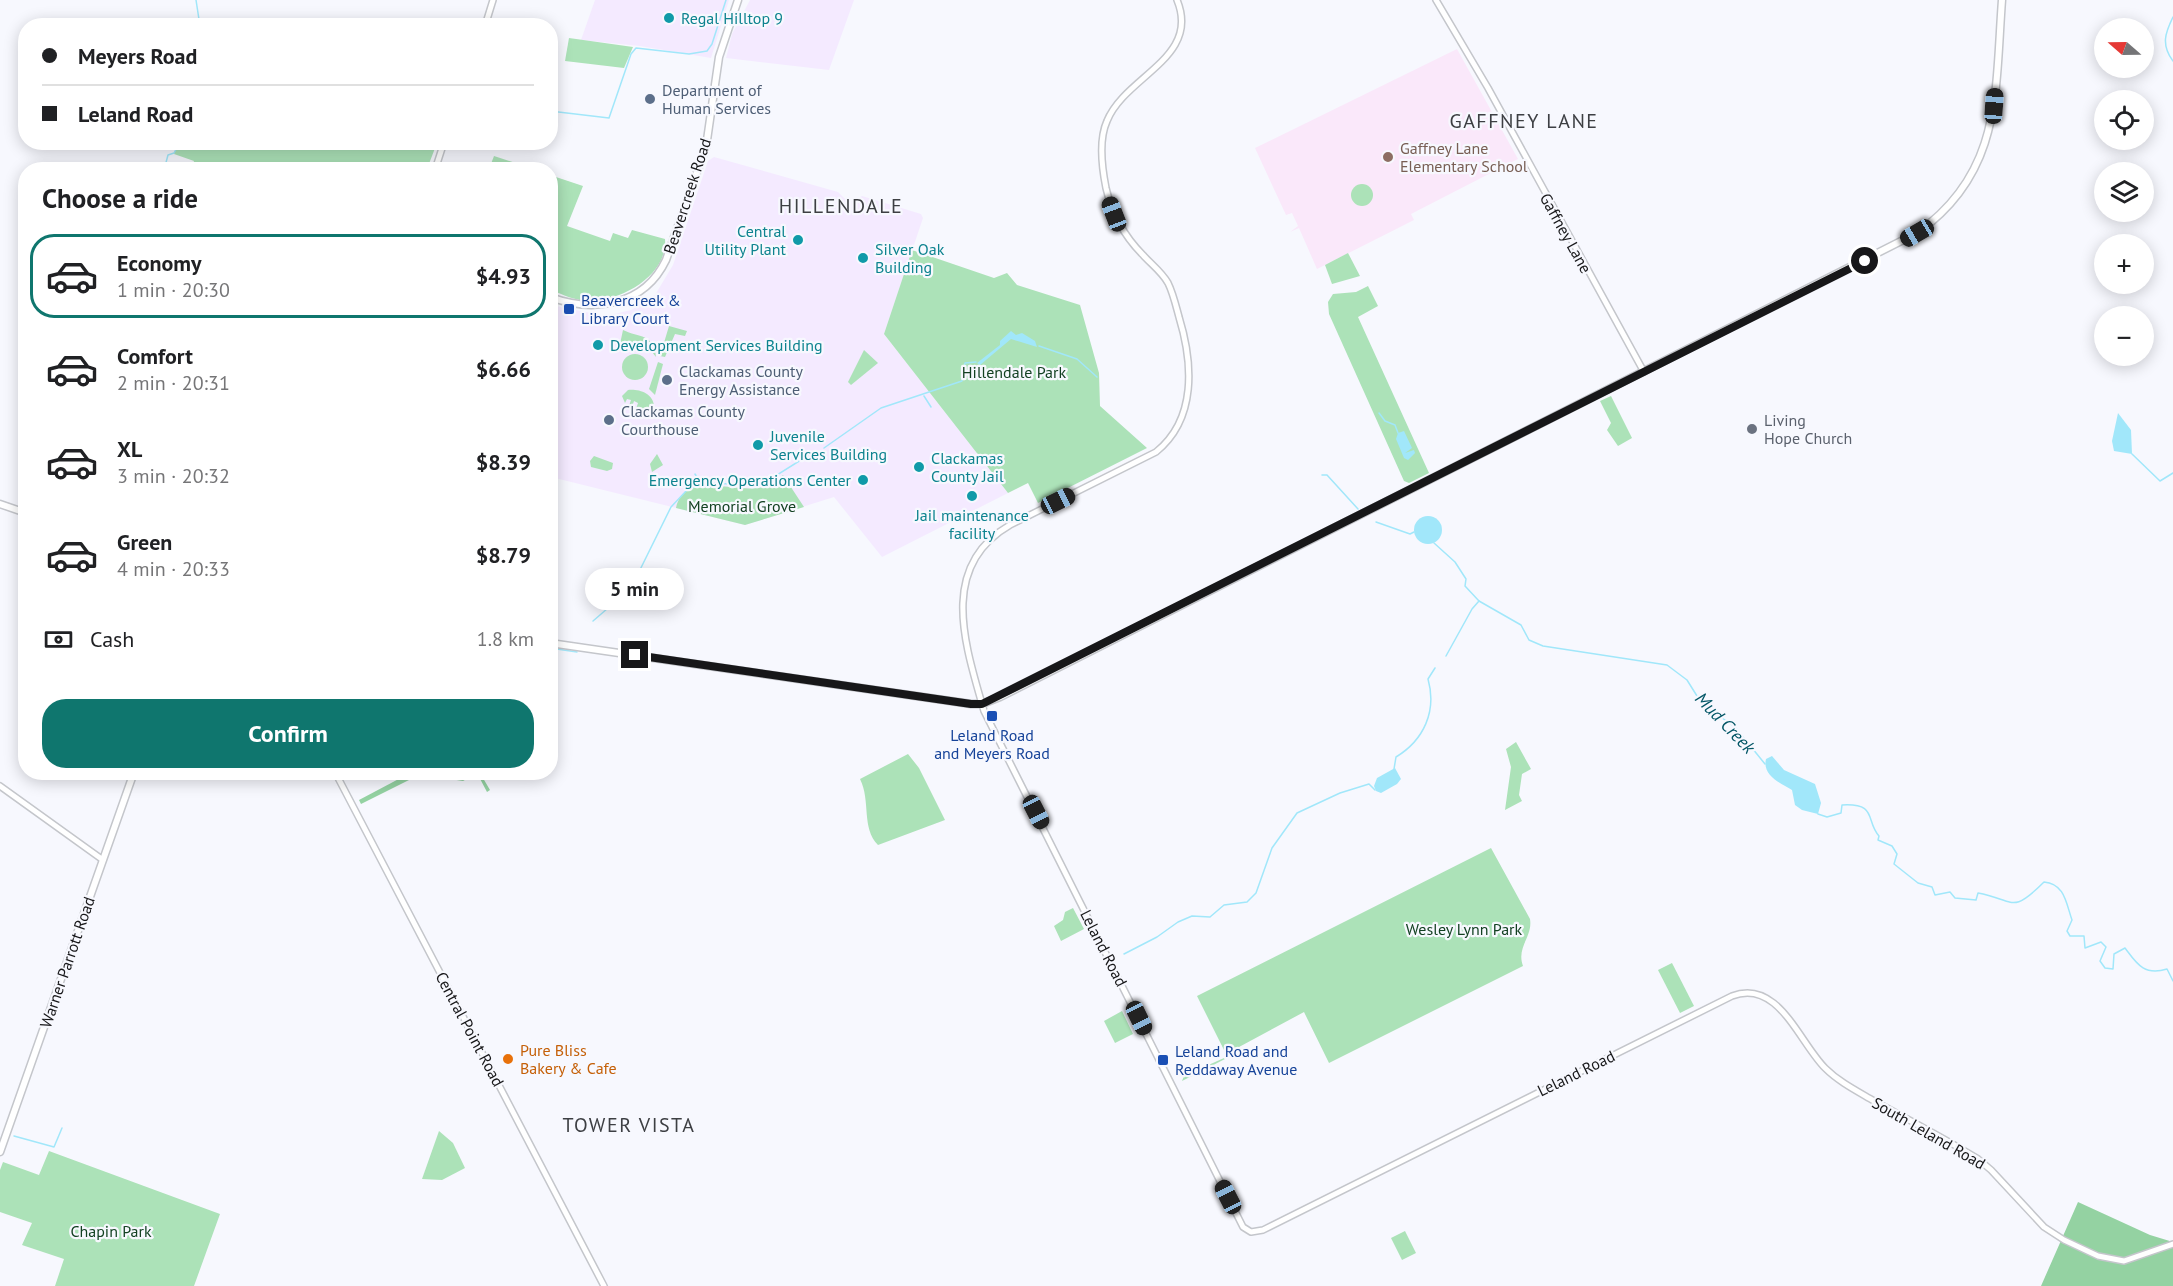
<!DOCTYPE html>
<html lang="en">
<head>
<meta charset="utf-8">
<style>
	:root { --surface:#fff; --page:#f6f6f6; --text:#202124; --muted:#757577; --line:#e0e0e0; --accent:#0f766e }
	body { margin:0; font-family:"PT Sans",sans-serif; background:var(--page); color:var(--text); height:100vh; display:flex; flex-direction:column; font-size:22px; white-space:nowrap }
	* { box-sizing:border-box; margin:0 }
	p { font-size:20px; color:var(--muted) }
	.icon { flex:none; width:33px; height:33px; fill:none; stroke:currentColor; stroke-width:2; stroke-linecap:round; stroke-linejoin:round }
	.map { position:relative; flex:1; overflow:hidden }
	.panel { position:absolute; left:18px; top:162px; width:540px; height:618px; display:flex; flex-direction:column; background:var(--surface); border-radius:24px; box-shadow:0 3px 15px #0003 }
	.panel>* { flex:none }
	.top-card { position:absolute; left:18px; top:18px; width:540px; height:132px; border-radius:24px; box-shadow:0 3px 15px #0003; display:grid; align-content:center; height:132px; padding:0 24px; background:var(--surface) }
	.needle { width:39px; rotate:290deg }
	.buttons { position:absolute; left:2094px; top:18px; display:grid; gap:12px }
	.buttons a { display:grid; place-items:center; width:60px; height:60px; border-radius:50%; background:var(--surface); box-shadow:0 3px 15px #0003; font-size:30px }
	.end { position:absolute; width:27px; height:27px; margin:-14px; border:8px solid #171719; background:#fff; box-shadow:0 0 0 3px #fff }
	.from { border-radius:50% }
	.bubble { position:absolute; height:42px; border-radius:21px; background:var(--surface); box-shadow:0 3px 15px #0003; font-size:20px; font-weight:600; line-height:42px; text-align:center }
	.car { position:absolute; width:18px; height:36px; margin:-18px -9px; border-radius:8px; box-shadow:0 0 4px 2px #0007; background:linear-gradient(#222 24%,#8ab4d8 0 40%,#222 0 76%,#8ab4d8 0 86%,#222 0) }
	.top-card b { display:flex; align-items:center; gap:21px; height:57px; font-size:22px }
	.top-card b+b { border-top:2px solid var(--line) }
	.top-card i { width:15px; height:15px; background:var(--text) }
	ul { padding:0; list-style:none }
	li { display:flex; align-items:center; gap:18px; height:84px; margin:0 12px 9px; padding:0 12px; border:3px solid transparent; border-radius:24px }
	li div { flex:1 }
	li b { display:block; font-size:22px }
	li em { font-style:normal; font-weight:600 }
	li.active { border-color:var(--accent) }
	li>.icon { width:54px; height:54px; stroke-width:1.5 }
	h2 { padding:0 24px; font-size:27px; line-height:72px }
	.pay { display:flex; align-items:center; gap:15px; height:66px; padding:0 24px; font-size:22px }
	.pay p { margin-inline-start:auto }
	.cta { display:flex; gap:12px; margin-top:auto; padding:12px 24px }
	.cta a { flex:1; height:69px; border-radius:24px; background:var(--accent); color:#fff; font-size:24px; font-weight:600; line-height:69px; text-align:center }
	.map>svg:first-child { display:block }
</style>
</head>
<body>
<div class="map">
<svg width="2173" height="1286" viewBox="0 0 2173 1286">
	<rect width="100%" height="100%" fill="#f7f8fe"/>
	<g fill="#f4eaff">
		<path d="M595 0H729L711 58 640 46 581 40Z"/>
		<path d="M750 0H854L829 70 726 58 732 34Z"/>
		<path d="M714 157 838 192 846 200 854 201 862 196 921 214 923 218 884 334 1008 493 882 557 834 497 745 525 551 477V305L606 316 631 310 655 295 673 265 708 161Z"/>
	</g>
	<path fill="#fae8fa" d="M1457 49 1518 159 1411 214 1414 220 1317 269 1299 228 1290 232 1298 226 1292 213 1286 215 1255 148Z"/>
	<g fill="#ace2b8">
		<path d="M569 38 633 47 624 68 565 61Z"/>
		<path d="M178 142H437V143L427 169H362L349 165 347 170H191L194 161 174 154Z"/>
		<path d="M494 156 534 169H489Z"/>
		<path d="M550 175 583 186 567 226 610 241 613 233 628 238 632 230 665 239C668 274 624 300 591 301 575 301 564 295 551 290Z"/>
		<circle cx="1362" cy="195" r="11"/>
		<path d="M912 250 994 278 1007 273 1017 285 1080 305 1099 373 1100 406 1147 448 1038 503 1028 483 1008 493 884 334Z"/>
		<path d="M1348 253 1360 276 1332 284 1325 265Z"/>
		<path d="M1368 286 1378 306 1358 317 1429 473 1409 483 1404 481 1329 314 1328 302 1333 294 1356 292Z"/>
		<path d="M669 326 687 331 685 336 675 334 665 357 660 356Z"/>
		<path d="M623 330C639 338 654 333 656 357L644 342 628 347 620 344Z"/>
		<path d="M864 350 878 363 851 385 848 382Z"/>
		<circle cx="635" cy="367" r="13"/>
		<path d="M658 362 663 364 655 395 649 389Z"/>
		<path d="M628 390C639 389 653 393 654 406L645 410 636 409 638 403 634 401 632 407 629 406 631 400 627 399 625 403 622 396Z"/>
		<path d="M1611 396 1632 438 1618 446 1607 430 1611 423 1600 401Z"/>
		<path d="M657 454 663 465 652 472 650 464Z"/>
		<path d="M594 456 613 463 612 469 607 471 591 467 590 461Z"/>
		<path d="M783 475 804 507 745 525 676 508C684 471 733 492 757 488 767 487 775 481 783 475Z"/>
		<path d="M1516 742 1531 769 1522 774 1519 795 1522 801 1505 810 1511 767 1506 749Z"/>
		<path d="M908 754 919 768 945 820 878 845C861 828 871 801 860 779Z"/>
		<path d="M1491 848 1530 919C1533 937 1516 947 1523 966L1329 1063 1304 1012 1226 1054 1197 996Z"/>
		<path d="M1073 908 1084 929 1061 941 1054 926 1063 920 1065 912Z"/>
		<path d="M1672 963 1694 1006 1680 1013 1658 970Z"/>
		<path d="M1122 1011 1133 1034 1115 1043 1104 1021Z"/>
		<path d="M1224 1058 1225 1059 1182 1081 1184 1076Z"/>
		<path d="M439 1131 453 1143 465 1168 442 1180 422 1179Z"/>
		<path d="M49 1151 220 1214 194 1286H55L64 1259 22 1245 32 1223 0 1212V1170L3 1162 39 1175Z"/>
		<path d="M1405 1231 1416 1253 1402 1260 1391 1238Z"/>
	</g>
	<g fill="#94d2a2">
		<path d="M410 773H423L361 804 359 800Z"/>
		<path d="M447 773H480L490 790 487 792 477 773 463 781 450 779Z"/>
		<path d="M2078 1202 2150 1235 2173 1242V1286H2041Z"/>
	</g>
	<g fill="#a1e7fa">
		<path d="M1011 331 1016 335 1022 333 1035 341 1037 347 1011 339 980 365 977 363 1000 345V341Z"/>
		<path d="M2118 413 2131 430 2132 454 2114 451 2112 441Z"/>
		<path d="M1404 431 1412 448 1405 453 1414 450 1415 453 1408 460 1404 458 1396 439 1398 433Z"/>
		<circle cx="1428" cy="530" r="14"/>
		<path d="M1772 756 1784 770 1815 784 1821 803 1818 814 1802 810 1795 805 1792 790C1780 783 1762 775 1766 759Z"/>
		<path d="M1395 768 1401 779 1397 784 1381 793 1376 791 1374 786 1377 778Z"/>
	</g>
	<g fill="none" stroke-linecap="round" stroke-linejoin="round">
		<g stroke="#a1e7fa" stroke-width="1.5">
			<path d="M196 0 200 26"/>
			<path d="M2173 17C2165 33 2161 45 2173 61"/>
			<path d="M550 111 609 118 631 54 636 48 689 54 707 51 712 44 726 0"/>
			<path d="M164 170 168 155 174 153 180 142"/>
			<path d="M1039 346 1077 359 1097 377"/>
			<path d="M924 396 931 407"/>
			<path d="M1379 413 1385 421 1395 425 1398 433"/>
			<path d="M824 448 881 408 962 381 965 363 976 362"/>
			<path d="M2132 454 2160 481 2173 473"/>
			<path d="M695 474 697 477"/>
			<path d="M1322 475H1327L1358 509"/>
			<path d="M1376 522 1410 534 1414 532"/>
			<path d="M1434 543 1455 562 1466 579 1465 586 1479 601 1521 625 1529 640 1543 646 1667 665 1687 680 1702 704 1735 727 1765 764"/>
			<path d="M625 595 631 588 671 507 687 490 704 483 761 485 812 453"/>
			<path d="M593 621 615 602"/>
			<path d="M550 648 577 652"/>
			<path d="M1446 656 1472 609 1479 601"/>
			<path d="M1394 769 1396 757C1424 740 1437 711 1428 679L1435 668"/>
			<path d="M1818 814 1827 817 1841 813 1842 805C1878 803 1865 820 1879 836L1878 840 1892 846 1897 854 1894 864 1918 883 1932 887 1935 895 1950 892 1955 898 1976 900 1978 893C2015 900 2011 915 2044 882 2065 884 2066 903 2072 920L2067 931 2070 936H2084L2085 948 2101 942 2106 947 2100 961 2105 968 2113 969 2114 954 2125 948C2137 964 2144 976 2167 969L2173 981"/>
			<path d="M1124 954 1157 937 1178 922 1192 916 1210 917 1224 905 1247 902 1256 893 1272 848 1297 813 1340 793 1369 784 1375 790"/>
			<path d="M14 1136 54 1147 62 1128"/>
		</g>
		<g stroke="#c4c6cb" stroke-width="8">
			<g id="tertiary">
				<path d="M1177 0C1201 58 1125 76 1107 121 1098 141 1102 168 1106 188 1112 214 1125 237 1143 255 1151 264 1162 272 1168 283 1173 293 1176 306 1179 317 1193 363 1197 419 1156 452L1010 525C937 567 966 647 984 711L1243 1227 1251 1232 1263 1230 1732 996C1778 978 1799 1042 1825 1068 1839 1082 1857 1091 1874 1101 1909 1120 1944 1138 1978 1159L1991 1170 2044 1227 2064 1240 2098 1256 2124 1261 2173 1244"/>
				<path d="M1436 0 1488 88 1644 372"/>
				<path d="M485 26 493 0"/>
				<path d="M435 170 444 142"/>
				<path d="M335 772 604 1286"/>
				<path d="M0 786 103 860"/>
			</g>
		</g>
		<g stroke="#c4c6cb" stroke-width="9">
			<g id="secondary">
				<path d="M550 297C594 313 644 306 666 260L706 147 719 57 738 0"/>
				<path d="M0 504 26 513"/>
				<path d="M550 643 971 704H982L1000 697 1917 233C2002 173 1995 93 2002 0"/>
				<path d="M0 1152 134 772"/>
			</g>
		</g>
		<use href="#tertiary" stroke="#fff" stroke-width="5"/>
		<use href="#secondary" stroke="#fff" stroke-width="6"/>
	</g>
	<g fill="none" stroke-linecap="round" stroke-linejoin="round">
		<path stroke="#171719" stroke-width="8" d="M635 655 971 704H982L1865 261"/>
	</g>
	<g fill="#0f9aa8" stroke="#f7f8fe" stroke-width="2">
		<circle cx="669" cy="18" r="6"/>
		<circle cx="798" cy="240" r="6"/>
		<circle cx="863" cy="258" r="6"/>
		<circle cx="598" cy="345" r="6"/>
		<circle cx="758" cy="445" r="6"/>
		<circle cx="919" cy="467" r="6"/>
		<circle cx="863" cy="480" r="6"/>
		<circle cx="972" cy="496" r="6"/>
	</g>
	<g fill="#5c6f8a" stroke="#f7f8fe" stroke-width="2">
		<circle cx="650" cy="99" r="6"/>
		<circle cx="667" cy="380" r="6"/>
		<circle cx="609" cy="420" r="6"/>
	</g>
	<circle fill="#8d6e63" stroke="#f7f8fe" stroke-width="2" cx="1388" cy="157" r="6"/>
	<g fill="#1a4fb4" stroke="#f7f8fe" stroke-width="2">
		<rect x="563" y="303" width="12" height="12" rx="3"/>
		<rect x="986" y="710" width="12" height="12" rx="3"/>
		<rect x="1157" y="1054" width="12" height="12" rx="3"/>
	</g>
	<circle fill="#6b7280" stroke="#f7f8fe" stroke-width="2" cx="1752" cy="429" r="6"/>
	<circle fill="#e8710a" stroke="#f7f8fe" stroke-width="2" cx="508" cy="1059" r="6"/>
	<g text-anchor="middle" stroke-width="4.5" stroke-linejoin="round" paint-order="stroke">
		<g font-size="16" fill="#0d838f" stroke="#f7f8fe" text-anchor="start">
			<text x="681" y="24">Regal Hilltop 9</text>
			<text x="786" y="237" text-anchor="end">Central<tspan x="786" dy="18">Utility Plant</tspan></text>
			<text x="875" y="255">Silver Oak<tspan x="875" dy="18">Building</tspan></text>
			<text x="610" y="351">Development Services Building</text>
			<text x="770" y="442">Juvenile<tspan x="770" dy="18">Services Building</tspan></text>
			<text x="931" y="464">Clackamas<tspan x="931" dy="18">County Jail</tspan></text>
			<text x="851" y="486" text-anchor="end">Emergency Operations Center</text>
			<text x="972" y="521" text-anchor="middle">Jail maintenance<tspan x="972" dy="18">facility</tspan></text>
		</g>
		<g font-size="16" fill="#4e5e75" stroke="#f7f8fe" text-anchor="start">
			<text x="662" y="96">Department of<tspan x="662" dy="18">Human Services</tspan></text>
			<text x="679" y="377">Clackamas County<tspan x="679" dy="18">Energy Assistance</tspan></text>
			<text x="621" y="417">Clackamas County<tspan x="621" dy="18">Courthouse</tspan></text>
		</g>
		<g font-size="16" fill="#785e54" stroke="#f7f8fe" text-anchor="start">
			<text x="1400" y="154">Gaffney Lane<tspan x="1400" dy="18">Elementary School</tspan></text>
		</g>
		<g font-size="16" fill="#171719" stroke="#f7f8fe">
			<text transform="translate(687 196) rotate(-72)" y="6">Beavercreek Road</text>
			<text transform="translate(1566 233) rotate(61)" y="6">Gaffney Lane</text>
			<text transform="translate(1104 948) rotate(63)" y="6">Leland Road</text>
			<text transform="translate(67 962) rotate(-71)" y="6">Warner Parrott Road</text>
			<text transform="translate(470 1029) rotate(62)" y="6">Central Point Road</text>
			<text transform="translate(1576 1073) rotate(-26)" y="6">Leland Road</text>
			<text transform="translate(1929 1133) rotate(30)" y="6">South Leland Road</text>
		</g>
		<g font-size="16" fill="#164399" stroke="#f7f8fe" text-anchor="start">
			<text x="581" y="306">Beavercreek &amp;<tspan x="581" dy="18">Library Court</tspan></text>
			<text x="992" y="741" text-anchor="middle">Leland Road<tspan x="992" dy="18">and Meyers Road</tspan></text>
			<text x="1175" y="1057">Leland Road and<tspan x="1175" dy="18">Reddaway Avenue</tspan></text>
		</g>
		<g font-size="16" fill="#134122" stroke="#f7f8fe">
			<text x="1014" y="378">Hillendale Park</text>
			<text x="742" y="512">Memorial Grove</text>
			<text x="1464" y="935">Wesley Lynn Park</text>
			<text x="111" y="1237">Chapin Park</text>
		</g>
		<g font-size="16" fill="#5b616d" stroke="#f7f8fe" text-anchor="start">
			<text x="1764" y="426">Living<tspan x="1764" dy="18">Hope Church</tspan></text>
		</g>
		<g font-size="16" fill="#c56008" stroke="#f7f8fe" text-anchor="start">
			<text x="520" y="1056">Pure Bliss<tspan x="520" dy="18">Bakery &amp; Cafe</tspan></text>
		</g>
		<g font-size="18" font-style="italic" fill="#035666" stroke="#f7f8fe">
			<text transform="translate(1725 723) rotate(46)" y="6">Mud Creek</text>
		</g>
		<g font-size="20" letter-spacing="1.5" fill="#3d3f43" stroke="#f7f8fe">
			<text x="1524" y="128">GAFFNEY LANE</text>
			<text x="841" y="213">HILLENDALE</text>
			<text x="629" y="1132">TOWER VISTA</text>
		</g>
	</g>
</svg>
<div class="buttons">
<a><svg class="needle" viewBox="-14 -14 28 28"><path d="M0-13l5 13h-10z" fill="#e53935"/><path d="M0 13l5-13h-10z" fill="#757577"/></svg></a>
<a><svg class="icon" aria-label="locate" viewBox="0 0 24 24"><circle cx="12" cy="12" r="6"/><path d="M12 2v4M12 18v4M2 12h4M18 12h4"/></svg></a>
<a><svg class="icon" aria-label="layers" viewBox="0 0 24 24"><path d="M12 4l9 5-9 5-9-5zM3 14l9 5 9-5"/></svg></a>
<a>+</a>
<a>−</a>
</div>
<i class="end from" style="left:1865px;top:261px"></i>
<i class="end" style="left:635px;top:655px"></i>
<div class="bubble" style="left:585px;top:568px;width:99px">5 min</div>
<i class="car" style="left:1994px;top:106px;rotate:4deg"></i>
<i class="car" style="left:1114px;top:214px;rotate:339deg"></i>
<i class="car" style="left:1917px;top:233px;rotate:240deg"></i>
<i class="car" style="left:1058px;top:501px;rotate:64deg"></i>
<i class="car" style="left:1036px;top:812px;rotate:153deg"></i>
<i class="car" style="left:1139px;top:1018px;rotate:154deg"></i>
<i class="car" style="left:1228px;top:1197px;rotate:333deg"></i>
<div class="top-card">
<b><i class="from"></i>Meyers Road</b>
<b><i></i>Leland Road</b>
</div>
<section class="panel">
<h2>Choose a ride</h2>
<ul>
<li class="active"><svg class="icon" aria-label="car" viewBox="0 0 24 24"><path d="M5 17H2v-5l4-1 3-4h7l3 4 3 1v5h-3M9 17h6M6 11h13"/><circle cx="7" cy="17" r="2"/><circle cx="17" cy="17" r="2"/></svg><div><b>Economy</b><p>1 min · 20:30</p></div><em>$4.93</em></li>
<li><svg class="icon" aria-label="car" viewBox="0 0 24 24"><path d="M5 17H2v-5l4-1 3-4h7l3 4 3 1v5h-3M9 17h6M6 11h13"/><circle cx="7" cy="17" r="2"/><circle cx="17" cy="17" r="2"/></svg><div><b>Comfort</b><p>2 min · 20:31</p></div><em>$6.66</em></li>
<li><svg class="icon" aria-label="car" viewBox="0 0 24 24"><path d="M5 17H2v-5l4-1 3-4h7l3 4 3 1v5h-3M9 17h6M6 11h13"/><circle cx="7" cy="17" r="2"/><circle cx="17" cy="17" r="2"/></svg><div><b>XL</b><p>3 min · 20:32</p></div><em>$8.39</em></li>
<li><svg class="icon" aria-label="car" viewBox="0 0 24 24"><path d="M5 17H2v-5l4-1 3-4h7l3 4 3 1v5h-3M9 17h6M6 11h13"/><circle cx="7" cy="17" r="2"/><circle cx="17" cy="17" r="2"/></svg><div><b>Green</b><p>4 min · 20:33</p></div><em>$8.79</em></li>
</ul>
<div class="pay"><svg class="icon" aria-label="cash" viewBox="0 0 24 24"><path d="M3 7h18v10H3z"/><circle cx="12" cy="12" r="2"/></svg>Cash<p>1.8 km</p></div>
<div class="cta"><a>Confirm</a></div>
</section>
</div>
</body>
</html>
